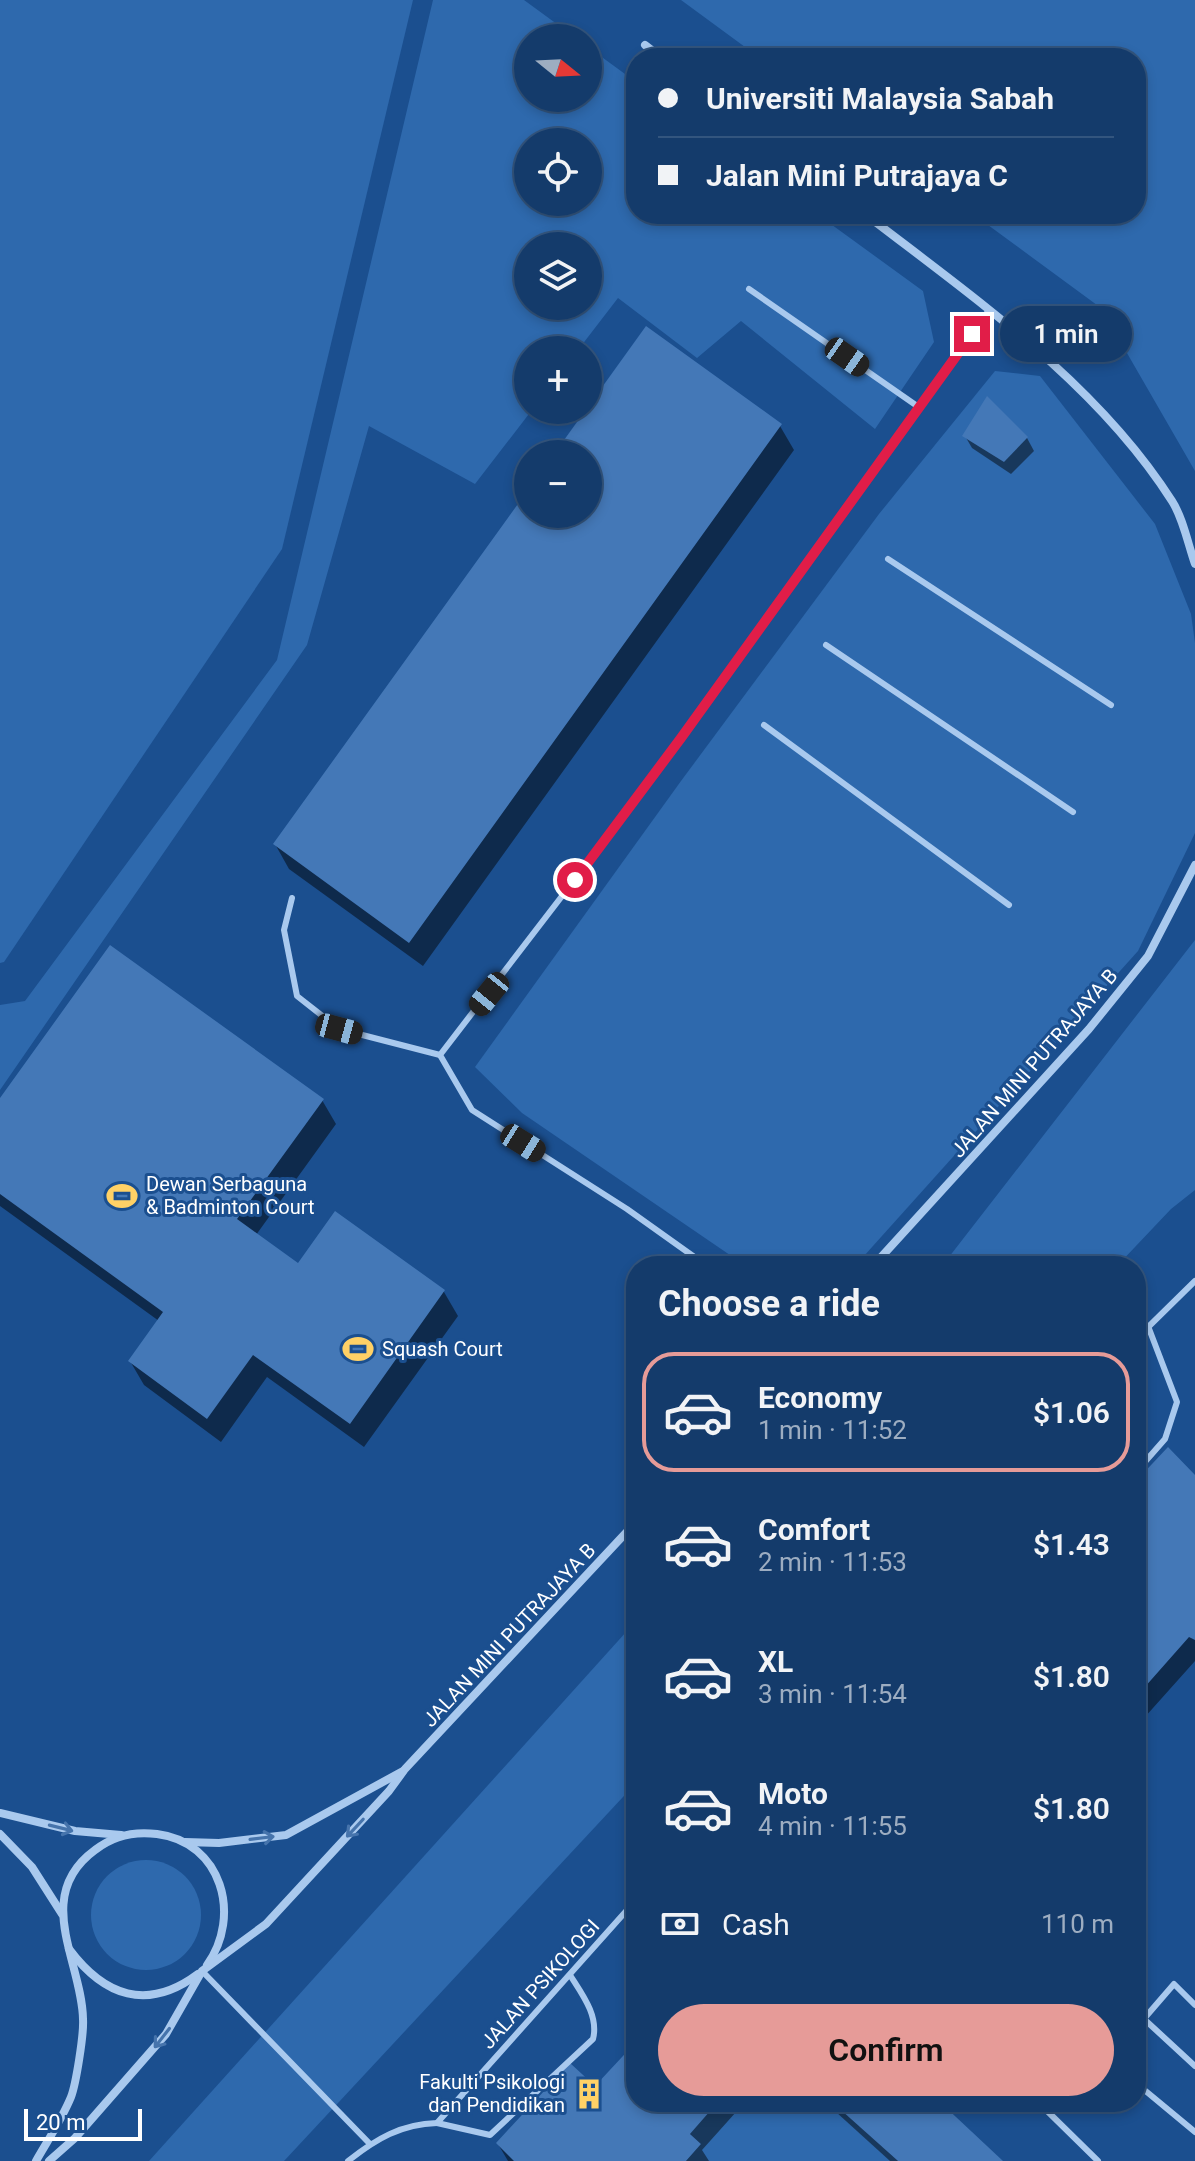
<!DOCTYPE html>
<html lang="en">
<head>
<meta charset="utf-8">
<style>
	:root { --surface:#143b6b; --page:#214673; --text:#f1f3f6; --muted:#9dadc1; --line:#33557e; --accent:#e69b98 }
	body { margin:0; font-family:Roboto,sans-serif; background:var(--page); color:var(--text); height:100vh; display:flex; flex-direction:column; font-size:30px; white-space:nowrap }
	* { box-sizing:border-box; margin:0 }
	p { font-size:26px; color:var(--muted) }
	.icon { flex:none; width:44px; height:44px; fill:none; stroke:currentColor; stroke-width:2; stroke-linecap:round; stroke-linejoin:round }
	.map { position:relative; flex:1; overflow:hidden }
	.sheet { position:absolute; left:626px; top:1256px; width:520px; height:856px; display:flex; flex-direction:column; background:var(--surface); border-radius:32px; box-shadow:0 4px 12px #0003,0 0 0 2px var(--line) }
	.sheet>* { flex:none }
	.hud { position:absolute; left:626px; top:48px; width:520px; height:176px; border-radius:32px; box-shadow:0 4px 12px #0003,0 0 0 2px var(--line); display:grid; align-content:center; height:176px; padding:0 32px; background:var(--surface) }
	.needle { width:52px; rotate:108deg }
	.fabs { position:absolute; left:514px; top:24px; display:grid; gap:16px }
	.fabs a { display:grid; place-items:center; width:88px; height:88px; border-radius:50%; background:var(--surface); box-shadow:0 4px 12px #0003,0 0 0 2px var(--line); font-size:40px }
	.scale { position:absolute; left:24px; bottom:20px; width:118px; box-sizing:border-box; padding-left:8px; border:4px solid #fff; border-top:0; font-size:22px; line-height:28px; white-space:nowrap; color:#fff; -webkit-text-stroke:6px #1b4f8f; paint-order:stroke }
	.end { position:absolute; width:36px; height:36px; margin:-18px; border:10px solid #e11d48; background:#fff; box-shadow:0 0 0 4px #fff }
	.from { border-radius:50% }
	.bubble { position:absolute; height:56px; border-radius:28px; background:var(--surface); box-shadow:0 4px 12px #0003,0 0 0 2px var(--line); font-size:26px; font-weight:600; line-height:56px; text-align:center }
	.car { position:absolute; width:24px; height:48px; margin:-24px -12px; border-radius:10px; box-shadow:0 0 6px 2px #0007; background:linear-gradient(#222 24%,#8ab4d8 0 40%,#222 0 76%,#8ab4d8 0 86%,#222 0) }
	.hud b { display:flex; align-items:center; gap:28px; height:76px; font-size:30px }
	.hud b+b { border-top:2px solid var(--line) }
	.hud i { width:20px; height:20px; background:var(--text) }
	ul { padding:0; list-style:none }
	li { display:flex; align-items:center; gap:24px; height:120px; margin:0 16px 12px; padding:0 16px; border:4px solid transparent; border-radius:32px }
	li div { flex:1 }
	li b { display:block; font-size:30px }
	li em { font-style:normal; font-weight:600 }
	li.on { border-color:var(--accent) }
	li>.icon { width:72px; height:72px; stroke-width:1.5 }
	h2 { padding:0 32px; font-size:36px; line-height:96px }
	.pay { display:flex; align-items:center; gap:20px; height:88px; padding:0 32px; font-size:30px }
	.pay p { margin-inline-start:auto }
	.action { display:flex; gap:16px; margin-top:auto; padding:16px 32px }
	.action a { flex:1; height:92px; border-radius:48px; background:var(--accent); color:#111; font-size:32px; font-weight:600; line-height:92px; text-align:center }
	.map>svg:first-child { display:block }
</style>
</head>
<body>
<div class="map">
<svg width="1195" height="2161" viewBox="0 0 1195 2161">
	<rect width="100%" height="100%" fill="#1b4f8f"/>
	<g fill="#2e69ad" fill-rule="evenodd">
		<path d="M0 0H413L282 549 4 962 0 963Z"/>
		<path d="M433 0H524L576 38H528V98H588V47L636 82V214H817L923 291 934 342 875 429 741 321 697 358 618 298 578 350H528V410H532L475 484 369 426 307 645 0 1090V1005L25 1001 277 660ZM528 142H588V202H528ZM528 246H588V306H528Z"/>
		<path d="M681 0H1195V471L1101 308 973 214H1136V58H760Z"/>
		<path d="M995 371 1040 376 1155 524 1191 614 1195 643V833L1138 951 855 1266H746L522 1113 475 1067 681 781 879 514Z"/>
		<path d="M1195 940V1190L1171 1209 1117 1266H942Z"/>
		<path d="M636 1621V1783L284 2161H149Z"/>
		<circle cx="146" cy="1915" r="55"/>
		<path d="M718 2102H832L898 2161H686L701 2144 690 2134Z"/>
	</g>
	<g fill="#0007">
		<path d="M780 426 794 450 423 966 289 869 275 844 528 494V514H588V454H557Z"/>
		<path d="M965 436 1027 438 1034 451 1011 474 972 448Z"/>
		<path d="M322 1100 336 1124 256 1235 299 1265 335 1214 444 1292 458 1316 364 1447 267 1377 221 1442 144 1385 130 1361 159 1321 0 1206V1101Z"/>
		<path d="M1195 1478V1661L1136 1727V1543L1142 1536 1136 1531V1484Z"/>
		<path d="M636 2045V2102H745L702 2150 709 2161H508L498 2144 595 2089Z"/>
		<path d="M825 2102H937L1000 2161H890Z"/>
	</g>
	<g fill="#4478b7">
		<path d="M646 326 782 424 409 943 273 844 528 490V514H588V454H554Z"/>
		<path d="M987 396 1028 437 1004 462 962 436Z"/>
		<path d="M110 945 324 1099 237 1219 298 1263 335 1211 445 1290 350 1424 253 1355 207 1419 128 1361 163 1312 0 1194V1098Z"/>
		<path d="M1168 1447 1195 1475V1640L1189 1637 1136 1697V1540L1144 1531 1136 1524V1481Z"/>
		<path d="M636 2042V2102H718L690 2134 701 2144 686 2161H514L496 2143 570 2063 595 2086Z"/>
		<path d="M832 2102H940L1003 2161H898Z"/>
	</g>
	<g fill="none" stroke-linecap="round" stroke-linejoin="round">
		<g stroke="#a9c9ee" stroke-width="6">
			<path d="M749 289 920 408"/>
			<path d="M888 559 1111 705"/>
			<path d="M826 645 1073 812"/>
			<path d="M764 725 1009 905"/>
			<path d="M292 898 284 930 297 996 339 1029 440 1055"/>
			<path d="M707 1266 627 1209 472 1110 440 1055 645 788 989 310"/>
			<path d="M1136 1339 1195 1281"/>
			<path d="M1136 1472 1165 1439 1177 1402 1148 1326"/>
			<path d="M202 1971 370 2144"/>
			<path d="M1144 2019 1195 2066"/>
			<path d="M1136 2028 1174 1984 1195 2005"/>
			<path d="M1136 2083 1195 2132"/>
			<path d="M1038 2102 1098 2161"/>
			<path d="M437 2123 490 2135 593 2039C599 2016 582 1994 570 1975"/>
			<path d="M348 2161C376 2139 401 2124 437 2123L636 1900"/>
		</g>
		<g stroke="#a9c9ee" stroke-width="8">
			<path d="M645 45 662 58"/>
			<path d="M865 214C974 298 1097 383 1172 501 1183 518 1188 544 1195 564"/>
			<path d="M873 1266 1089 1029 1148 956 1195 865"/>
			<path d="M0 1813 75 1831 121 1835"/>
			<path d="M0 1834 32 1867 62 1914"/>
			<path d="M185 1842 219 1843 286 1835 403 1771"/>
			<path d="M69 1949C104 1996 147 2012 198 1974"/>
			<path d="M36 2161C48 2140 62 2119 71 2097 76 2084 84 2034 83 2019 82 1962 32 1896 95 1850 114 1835 134 1831 157 1834 222 1842 242 1916 207 1965"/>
			<path d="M49 2161 75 2138 166 2034 202 1971 266 1924 389 1791 405 1769 636 1522"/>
		</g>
	</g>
	<defs><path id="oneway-shaft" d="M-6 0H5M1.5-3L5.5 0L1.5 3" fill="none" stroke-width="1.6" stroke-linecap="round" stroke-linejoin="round" transform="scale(2)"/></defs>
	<g stroke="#4674ac">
		<use href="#oneway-shaft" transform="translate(61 1828) rotate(14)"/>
		<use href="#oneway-shaft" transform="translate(355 1828) rotate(133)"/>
		<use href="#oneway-shaft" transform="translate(262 1838) rotate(-7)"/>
		<use href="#oneway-shaft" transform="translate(162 2038) rotate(128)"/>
	</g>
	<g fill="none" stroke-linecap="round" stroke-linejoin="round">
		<path stroke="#e11d48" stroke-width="10" d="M575 880 681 738 972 334"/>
	</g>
	<defs>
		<g id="stadium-bare" transform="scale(2.4)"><path d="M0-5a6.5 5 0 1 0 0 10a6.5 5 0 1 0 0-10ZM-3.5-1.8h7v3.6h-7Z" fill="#ffd166" stroke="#1b4f8f" stroke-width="2.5" paint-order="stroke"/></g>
		<g id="building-bare" transform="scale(2.4)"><path d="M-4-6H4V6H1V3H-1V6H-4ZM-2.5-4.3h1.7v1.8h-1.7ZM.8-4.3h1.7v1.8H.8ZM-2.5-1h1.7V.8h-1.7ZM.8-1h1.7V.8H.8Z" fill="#ffd166" stroke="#1b4f8f" stroke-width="2.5" paint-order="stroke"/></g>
	</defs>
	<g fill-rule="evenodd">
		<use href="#stadium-bare" x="122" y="1196"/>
		<use href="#stadium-bare" x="358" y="1349"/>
		<use href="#building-bare" x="589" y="2094"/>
	</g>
	<g text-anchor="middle" stroke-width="6" stroke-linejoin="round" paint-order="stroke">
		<g font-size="20" fill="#fff" stroke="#1b4f8f">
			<text transform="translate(1034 1063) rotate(-49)" y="7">JALAN MINI PUTRAJAYA B</text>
			<text transform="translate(509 1635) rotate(-47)" y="7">JALAN MINI PUTRAJAYA B</text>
			<text transform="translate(540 1984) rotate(-48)" y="7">JALAN PSIKOLOGI</text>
		</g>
		<g font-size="20" fill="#fff" stroke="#1b4f8f" text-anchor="start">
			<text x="146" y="1191">Dewan Serbaguna<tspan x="146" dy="23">&amp; Badminton Court</tspan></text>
			<text x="382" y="1356">Squash Court</text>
			<text x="565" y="2089" text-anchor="end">Fakulti Psikologi<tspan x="565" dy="23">dan Pendidikan</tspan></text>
		</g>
	</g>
</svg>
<div class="fabs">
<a><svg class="needle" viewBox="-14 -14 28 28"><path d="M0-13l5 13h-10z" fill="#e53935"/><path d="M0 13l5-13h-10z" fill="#9dadc1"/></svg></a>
<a><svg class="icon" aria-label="locate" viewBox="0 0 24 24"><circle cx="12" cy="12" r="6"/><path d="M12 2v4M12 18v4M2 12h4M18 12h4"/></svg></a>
<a><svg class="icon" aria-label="layers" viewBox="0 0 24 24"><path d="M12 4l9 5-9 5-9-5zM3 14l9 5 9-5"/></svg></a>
<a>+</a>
<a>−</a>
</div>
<div class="scale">20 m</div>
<i class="end from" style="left:575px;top:880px"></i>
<i class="end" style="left:972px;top:334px"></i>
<div class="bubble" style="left:1000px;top:306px;width:132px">1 min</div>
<i class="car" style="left:847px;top:357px;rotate:125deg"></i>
<i class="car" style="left:489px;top:994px;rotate:219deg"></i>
<i class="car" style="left:339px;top:1029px;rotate:105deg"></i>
<i class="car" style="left:523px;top:1143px;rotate:122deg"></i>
<div class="hud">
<b><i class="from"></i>Universiti Malaysia Sabah</b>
<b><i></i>Jalan Mini Putrajaya C</b>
</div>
<section class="sheet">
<h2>Choose a ride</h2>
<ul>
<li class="on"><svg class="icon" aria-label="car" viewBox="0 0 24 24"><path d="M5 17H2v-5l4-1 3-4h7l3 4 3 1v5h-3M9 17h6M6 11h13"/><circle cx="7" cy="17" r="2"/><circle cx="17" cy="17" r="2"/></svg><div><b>Economy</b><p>1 min · 11:52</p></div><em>$1.06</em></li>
<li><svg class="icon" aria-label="car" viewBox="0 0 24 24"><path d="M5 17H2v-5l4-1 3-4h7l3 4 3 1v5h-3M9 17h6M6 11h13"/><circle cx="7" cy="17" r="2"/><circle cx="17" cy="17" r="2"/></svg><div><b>Comfort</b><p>2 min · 11:53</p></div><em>$1.43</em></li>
<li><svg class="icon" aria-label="car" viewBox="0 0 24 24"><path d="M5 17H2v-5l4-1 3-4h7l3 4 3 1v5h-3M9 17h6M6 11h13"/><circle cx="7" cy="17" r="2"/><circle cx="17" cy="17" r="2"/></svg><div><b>XL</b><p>3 min · 11:54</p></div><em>$1.80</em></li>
<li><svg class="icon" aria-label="car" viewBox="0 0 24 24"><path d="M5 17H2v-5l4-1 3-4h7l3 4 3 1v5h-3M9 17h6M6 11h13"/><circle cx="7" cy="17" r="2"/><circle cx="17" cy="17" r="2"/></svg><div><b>Moto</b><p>4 min · 11:55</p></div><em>$1.80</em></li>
</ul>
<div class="pay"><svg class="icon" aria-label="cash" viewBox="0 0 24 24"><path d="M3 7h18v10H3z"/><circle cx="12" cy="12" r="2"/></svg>Cash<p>110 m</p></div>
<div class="action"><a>Confirm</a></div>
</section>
</div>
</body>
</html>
